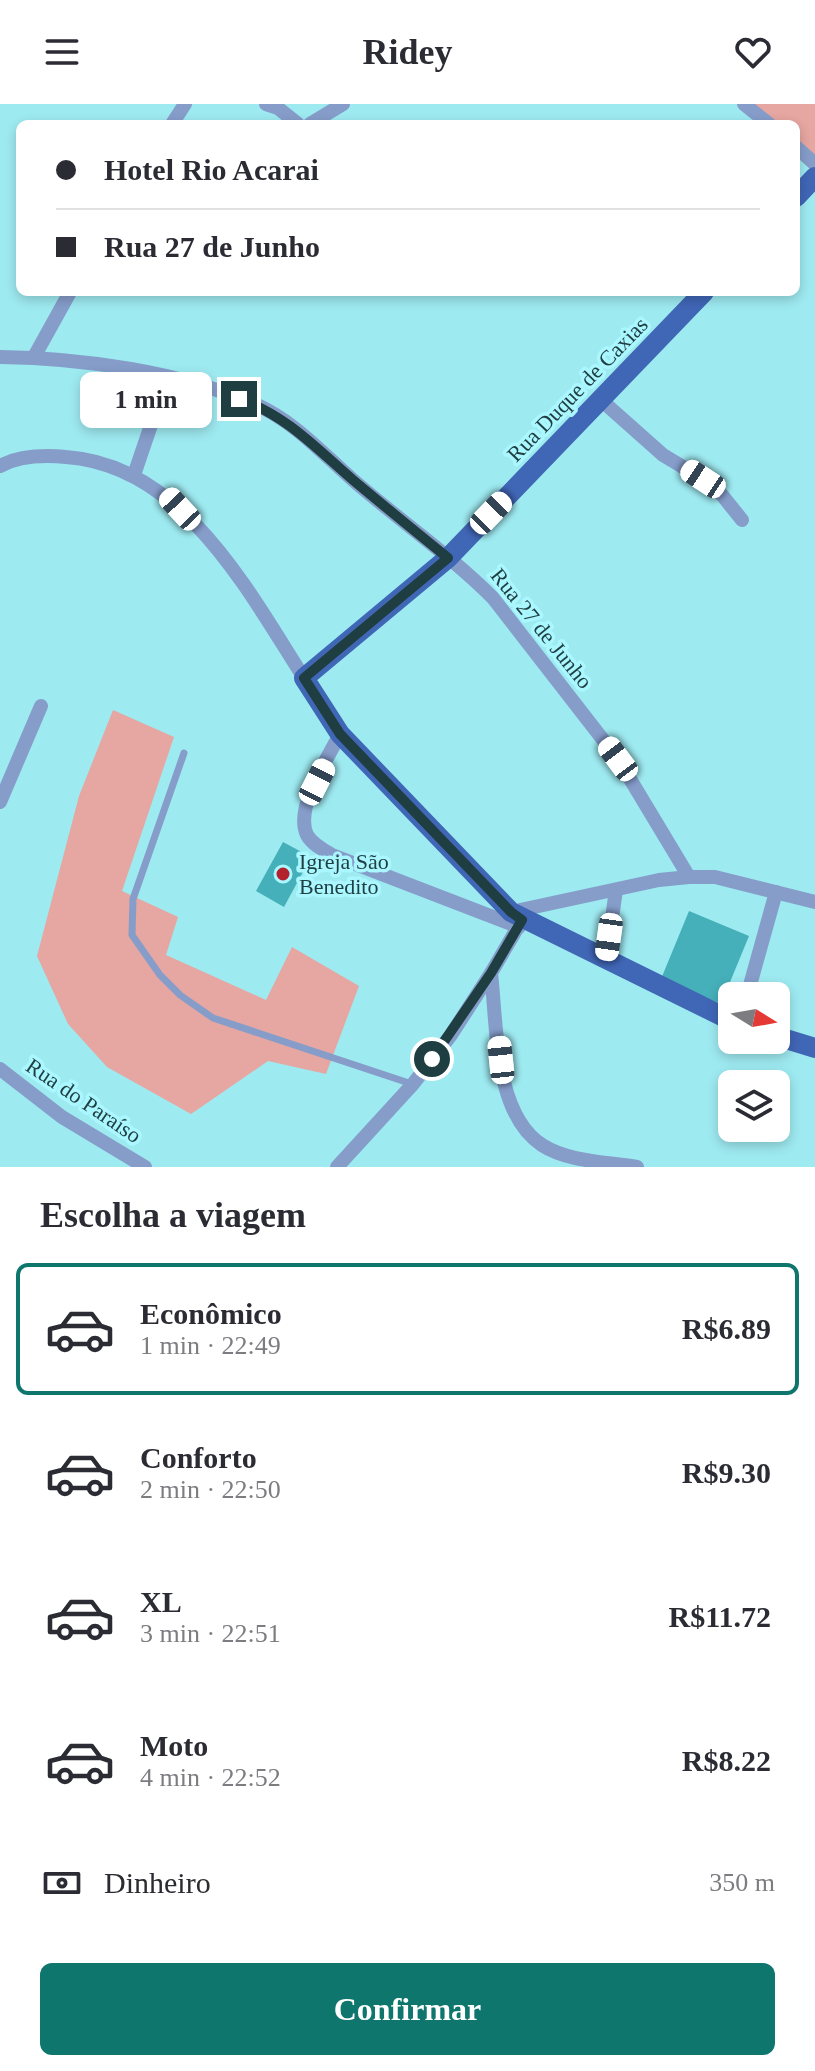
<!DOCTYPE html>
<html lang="pt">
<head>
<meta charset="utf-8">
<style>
	:root { --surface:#fff; --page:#f7f7f7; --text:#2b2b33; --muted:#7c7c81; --line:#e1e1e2; --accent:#0f766e }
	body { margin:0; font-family:"Times New Roman",serif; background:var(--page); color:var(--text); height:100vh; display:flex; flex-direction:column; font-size:30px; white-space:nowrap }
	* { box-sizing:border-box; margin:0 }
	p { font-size:26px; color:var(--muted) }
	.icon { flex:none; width:44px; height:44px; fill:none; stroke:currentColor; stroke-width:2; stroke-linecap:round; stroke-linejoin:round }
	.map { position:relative; height:1063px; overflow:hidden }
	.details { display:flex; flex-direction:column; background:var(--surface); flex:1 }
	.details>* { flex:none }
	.banner { position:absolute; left:16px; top:16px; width:784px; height:176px; border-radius:12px; box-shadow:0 4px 12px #0003; display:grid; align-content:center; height:176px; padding:0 40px; background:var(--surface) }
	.needle { width:52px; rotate:101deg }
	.controls { position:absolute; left:718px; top:878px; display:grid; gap:16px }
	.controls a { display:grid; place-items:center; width:72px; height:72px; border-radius:12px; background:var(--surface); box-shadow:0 4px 12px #0003; font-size:40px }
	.end { position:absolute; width:36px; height:36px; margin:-18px; border:10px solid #1f3e41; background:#fff; box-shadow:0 0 0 4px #fff }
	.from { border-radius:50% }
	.bubble { position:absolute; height:56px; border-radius:12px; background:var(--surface); box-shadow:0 4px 12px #0003; font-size:26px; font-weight:700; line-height:56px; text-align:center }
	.car { position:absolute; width:24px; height:48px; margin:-24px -12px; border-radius:10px; box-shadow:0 0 6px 2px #0007; background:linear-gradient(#fff 24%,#345 0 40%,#fff 0 76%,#345 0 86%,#fff 0) }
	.banner b { display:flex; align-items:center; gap:28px; height:76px; font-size:30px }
	.banner b+b { border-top:2px solid var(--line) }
	.banner i { width:20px; height:20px; background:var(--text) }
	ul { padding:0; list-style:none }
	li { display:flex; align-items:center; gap:24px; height:132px; margin:0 16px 12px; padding:0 24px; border:4px solid transparent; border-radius:12px }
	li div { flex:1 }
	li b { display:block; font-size:30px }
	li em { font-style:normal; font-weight:700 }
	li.on { border-color:var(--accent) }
	li>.icon { width:72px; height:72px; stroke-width:1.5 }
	h2 { padding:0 40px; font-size:36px; line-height:96px }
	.pay { display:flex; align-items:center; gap:20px; height:88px; padding:0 40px; font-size:30px }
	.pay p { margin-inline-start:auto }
	.cta { display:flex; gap:16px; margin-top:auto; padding:16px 40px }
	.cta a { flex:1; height:92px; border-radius:12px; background:var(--accent); color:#fff; font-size:32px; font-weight:700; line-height:92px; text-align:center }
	header { display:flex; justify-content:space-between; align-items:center; height:104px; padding:0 40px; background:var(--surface); font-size:36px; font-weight:700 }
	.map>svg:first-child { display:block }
</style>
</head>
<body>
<header><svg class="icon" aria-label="menu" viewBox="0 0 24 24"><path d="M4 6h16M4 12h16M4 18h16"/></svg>Ridey<svg class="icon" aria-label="heart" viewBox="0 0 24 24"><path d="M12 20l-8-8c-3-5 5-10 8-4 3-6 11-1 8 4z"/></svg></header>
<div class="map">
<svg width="815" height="1063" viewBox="0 0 815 1063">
	<rect width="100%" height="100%" fill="#9eeaf1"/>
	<g fill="#e6a6a1">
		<path d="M746 0H815V54L796 39V20H772Z"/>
		<path d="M113 606 174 633 122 787 178 813 166 851 266 896 292 843 359 882 326 970 268 957 191 1010 107 963 68 920 37 852 79 692Z"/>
	</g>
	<g fill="#45b0ba">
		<path d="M283 738 311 753 284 803 256 787Z"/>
		<path d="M689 807 749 832 721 900 661 875Z"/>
	</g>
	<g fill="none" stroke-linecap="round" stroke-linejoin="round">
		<path stroke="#869dca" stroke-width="7" d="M184 649 133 795 132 831 160 871 180 891 213 914 412 980"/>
		<g stroke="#869dca" stroke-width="14">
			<path d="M266 0 278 4 298 20"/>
			<path d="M744 0 769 20"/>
			<path d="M172 20 185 0"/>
			<path d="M310 20 343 0"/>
			<path d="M796 43 815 60"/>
			<path d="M0 253C83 254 180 268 257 301 295 318 322 349 353 376 399 416 450 451 493 494L618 655 689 773"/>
			<path d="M34 253 70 188"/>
			<path d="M600 295 663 351 703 375 722 391 742 416"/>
			<path d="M0 362C20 351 44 351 66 353 183 361 248 487 304 574"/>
			<path d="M134 371 167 274"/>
			<path d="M340 630C328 654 294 704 307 731 312 740 323 746 332 751L519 823"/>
			<path d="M0 698 41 602"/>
			<path d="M511 808 659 776 689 773H715L815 798"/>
			<path d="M606 856 616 786"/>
			<path d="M491 869C497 921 494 1010 542 1041 568 1058 608 1058 637 1063"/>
			<path d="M747 892 776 788"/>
			<path d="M0 965 62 1013 145 1063"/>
			<path d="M337 1063 413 980 451 931 491 869 522 816"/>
		</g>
		<g stroke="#4066b6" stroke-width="20">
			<path d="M796 93 815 73"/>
			<path d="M704 188 448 454 304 574 340 630 511 808 732 917"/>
			<path d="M776 932 815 944"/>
		</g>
	</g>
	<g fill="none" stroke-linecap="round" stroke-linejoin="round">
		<path stroke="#1f3e41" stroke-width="10" d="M239 295C286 311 316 344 353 376 384 402 416 428 448 454L304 574 340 630 511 808 522 816 491 869 432 955"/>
	</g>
	<circle fill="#b3212d" stroke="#abf7ff" stroke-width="3" cx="283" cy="770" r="8"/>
	<g text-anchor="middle" stroke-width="7" stroke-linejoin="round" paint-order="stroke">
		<g font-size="22" fill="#1f3e41" stroke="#abf7ff">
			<text transform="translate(577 285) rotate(-46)" y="8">Rua Duque de Caxias</text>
			<text transform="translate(542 524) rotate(51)" y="8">Rua 27 de Junho</text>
			<text transform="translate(84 996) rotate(34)" y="8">Rua do Paraíso</text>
		</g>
		<g font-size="22" fill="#1f3e41" stroke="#abf7ff" text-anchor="start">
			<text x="299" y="765">Igreja São<tspan x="299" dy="25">Benedito</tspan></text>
		</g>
	</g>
</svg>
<div class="controls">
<a><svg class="needle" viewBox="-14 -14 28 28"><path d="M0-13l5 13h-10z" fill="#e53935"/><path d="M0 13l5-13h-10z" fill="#7c7c81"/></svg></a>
<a><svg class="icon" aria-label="layers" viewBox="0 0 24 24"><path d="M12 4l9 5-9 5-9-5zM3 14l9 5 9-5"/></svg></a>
</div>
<i class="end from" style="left:432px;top:955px"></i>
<i class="end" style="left:239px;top:295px"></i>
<div class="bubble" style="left:80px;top:268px;width:132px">1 min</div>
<i class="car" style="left:703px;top:375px;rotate:303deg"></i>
<i class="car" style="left:180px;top:405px;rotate:317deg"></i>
<i class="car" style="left:491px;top:409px;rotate:44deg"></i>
<i class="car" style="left:618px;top:655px;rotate:323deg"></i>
<i class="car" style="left:317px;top:678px;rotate:27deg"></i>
<i class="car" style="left:609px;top:833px;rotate:188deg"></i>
<i class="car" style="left:501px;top:956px;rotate:354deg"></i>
<div class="banner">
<b><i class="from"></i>Hotel Rio Acarai</b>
<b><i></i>Rua 27 de Junho</b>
</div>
</div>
<section class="details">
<h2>Escolha a viagem</h2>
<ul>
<li class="on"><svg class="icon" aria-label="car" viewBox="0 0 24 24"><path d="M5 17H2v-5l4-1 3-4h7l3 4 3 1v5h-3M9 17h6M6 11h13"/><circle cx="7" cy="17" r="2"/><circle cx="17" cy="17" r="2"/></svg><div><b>Econômico</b><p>1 min · 22:49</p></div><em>R$6.89</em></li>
<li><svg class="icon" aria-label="car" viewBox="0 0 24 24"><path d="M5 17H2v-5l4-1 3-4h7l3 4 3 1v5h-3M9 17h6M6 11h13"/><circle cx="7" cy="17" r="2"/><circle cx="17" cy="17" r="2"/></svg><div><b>Conforto</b><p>2 min · 22:50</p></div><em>R$9.30</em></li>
<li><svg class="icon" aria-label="car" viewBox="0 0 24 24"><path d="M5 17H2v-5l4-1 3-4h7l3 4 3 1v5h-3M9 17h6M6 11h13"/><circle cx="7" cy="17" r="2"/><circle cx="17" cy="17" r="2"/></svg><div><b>XL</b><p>3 min · 22:51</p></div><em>R$11.72</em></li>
<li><svg class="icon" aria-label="car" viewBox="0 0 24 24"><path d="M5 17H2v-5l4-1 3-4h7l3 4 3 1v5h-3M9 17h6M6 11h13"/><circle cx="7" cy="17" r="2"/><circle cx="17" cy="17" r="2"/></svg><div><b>Moto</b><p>4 min · 22:52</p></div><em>R$8.22</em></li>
</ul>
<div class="pay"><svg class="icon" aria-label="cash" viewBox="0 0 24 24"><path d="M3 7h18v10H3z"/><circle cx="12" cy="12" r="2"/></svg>Dinheiro<p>350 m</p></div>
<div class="cta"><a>Confirmar</a></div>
</section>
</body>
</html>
